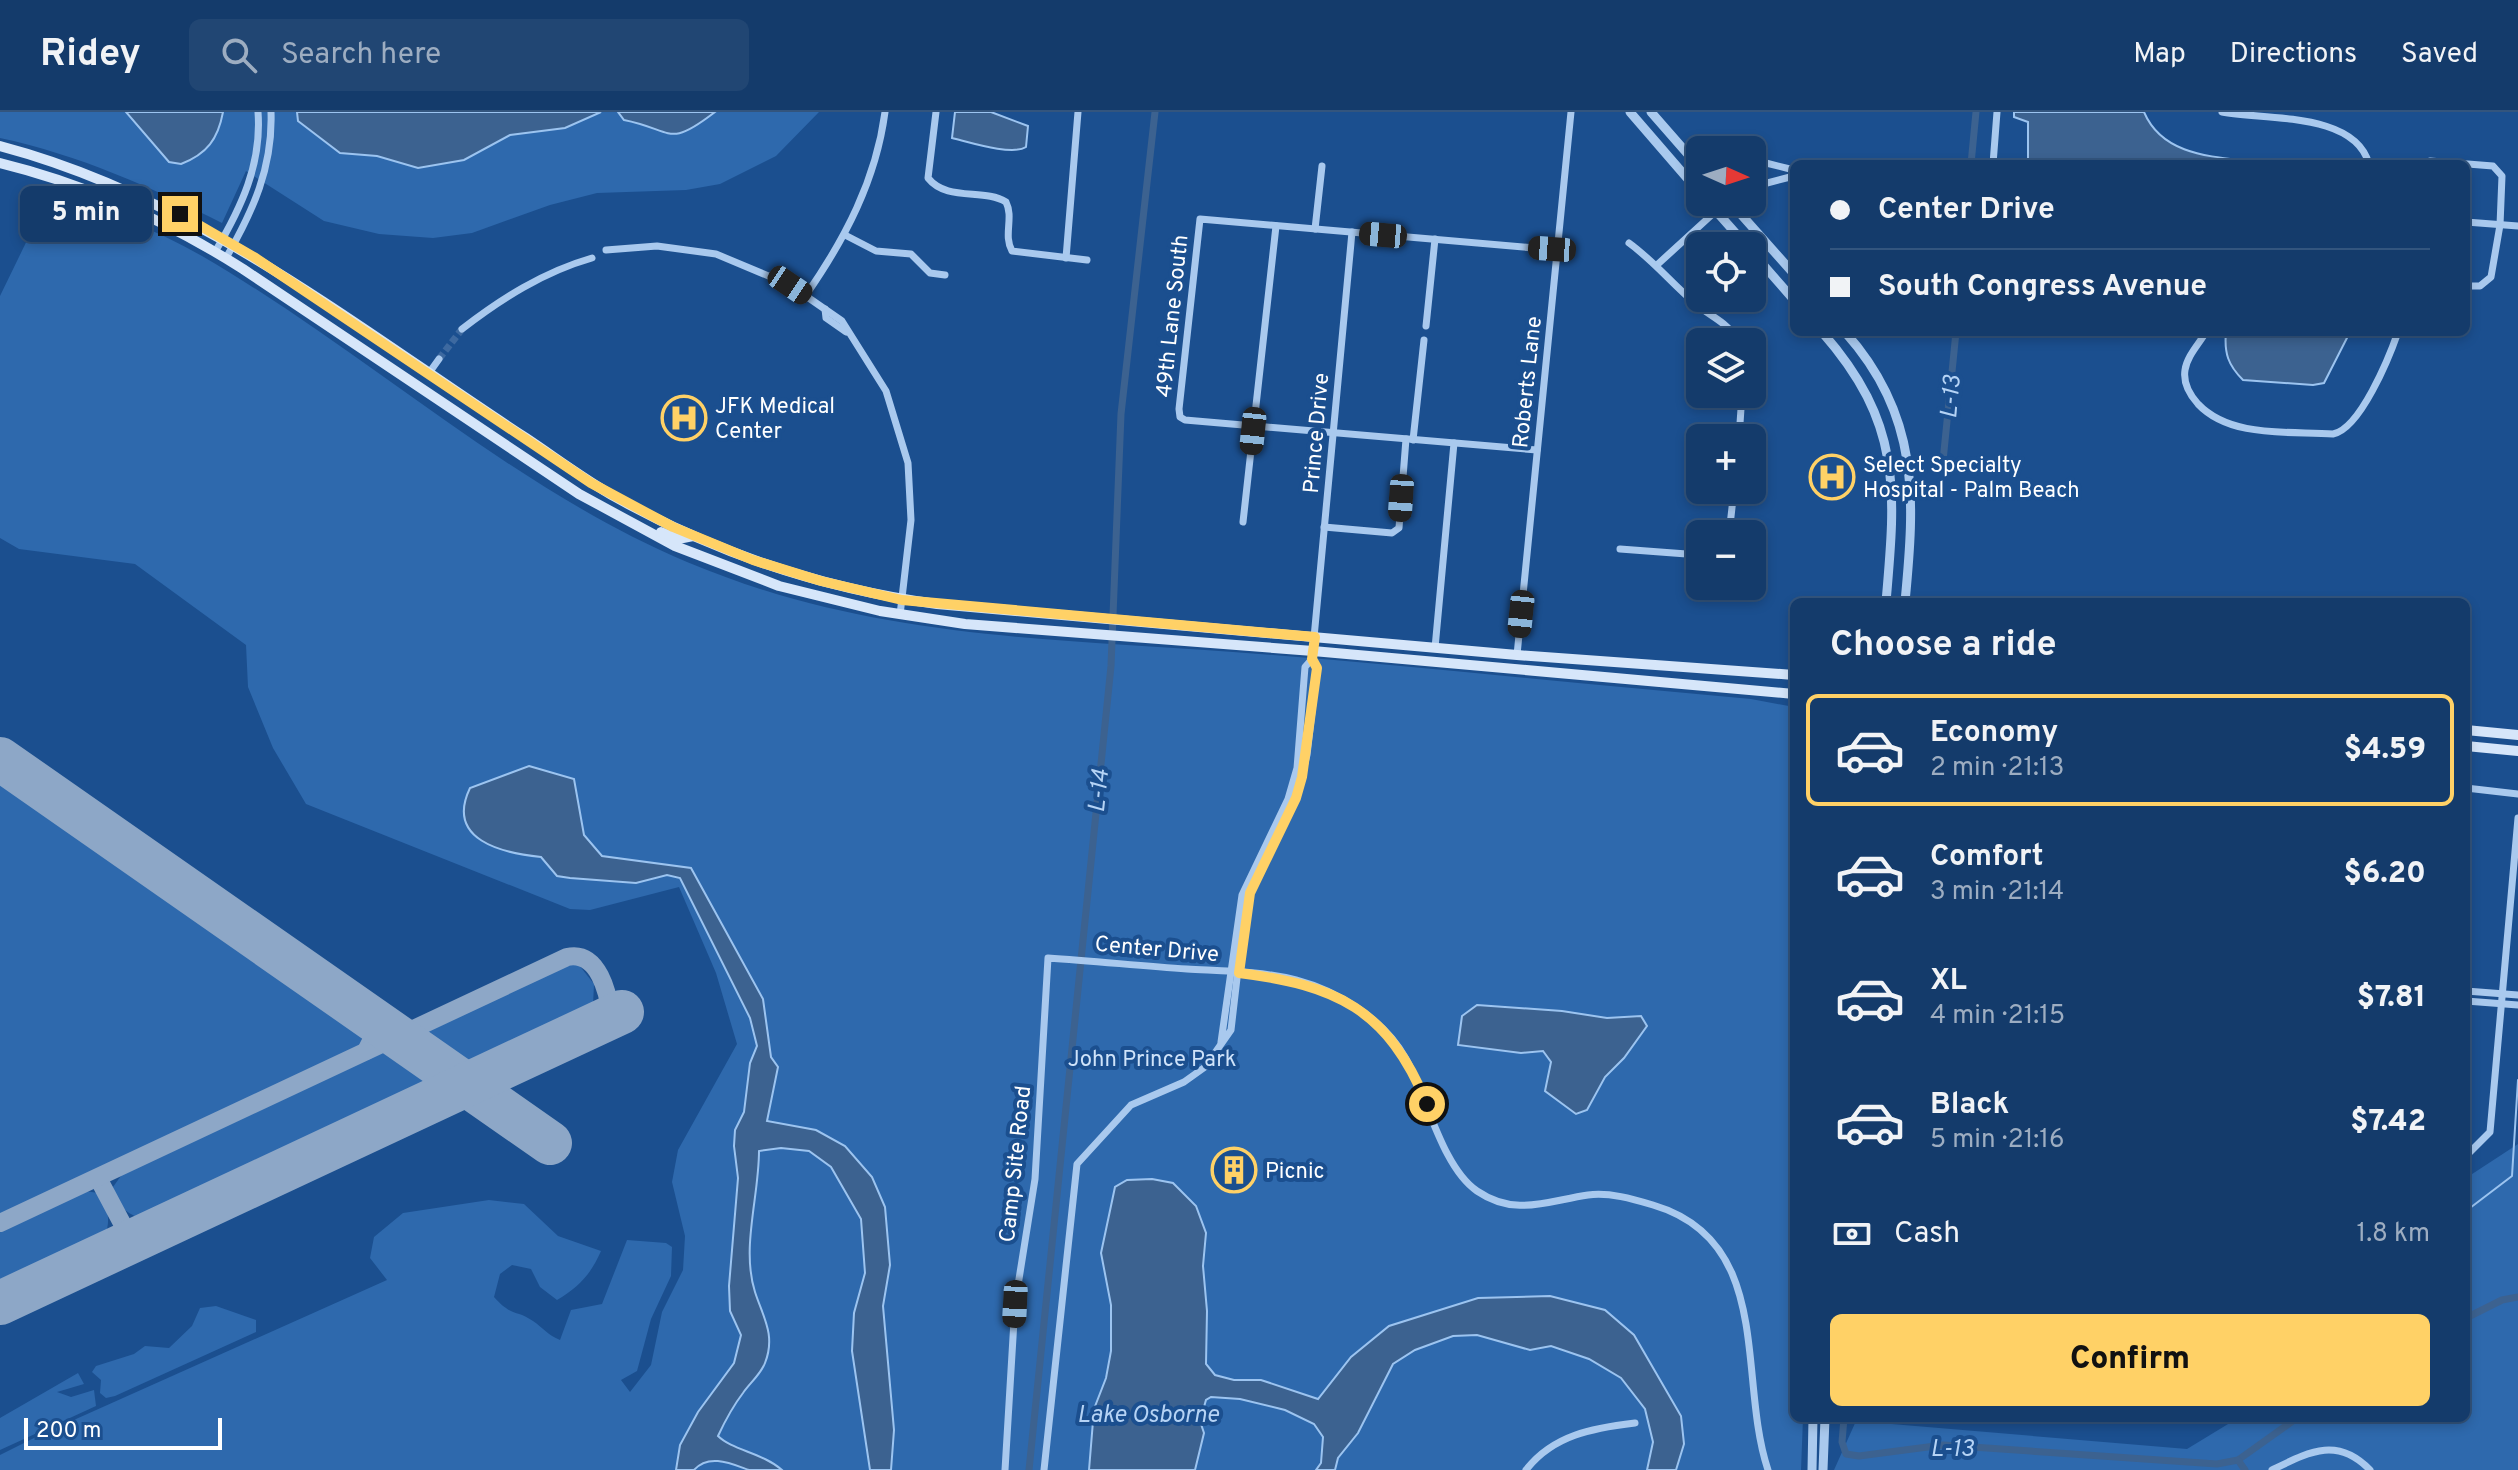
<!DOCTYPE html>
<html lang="en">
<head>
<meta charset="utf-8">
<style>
	:root { --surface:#143b6b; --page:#214673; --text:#f1f3f6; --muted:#9dadc1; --line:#33557e; --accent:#ffd166 }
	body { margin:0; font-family:Overpass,sans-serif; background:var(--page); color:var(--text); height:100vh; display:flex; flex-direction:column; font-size:30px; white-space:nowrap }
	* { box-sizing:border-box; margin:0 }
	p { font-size:26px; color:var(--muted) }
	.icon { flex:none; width:44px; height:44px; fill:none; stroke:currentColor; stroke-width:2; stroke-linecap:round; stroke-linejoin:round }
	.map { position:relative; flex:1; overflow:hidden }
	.panel { position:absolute; left:1790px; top:486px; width:680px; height:824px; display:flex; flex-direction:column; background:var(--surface); border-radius:12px; box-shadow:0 4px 12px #0003,0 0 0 2px var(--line) }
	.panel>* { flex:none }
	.top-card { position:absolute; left:1790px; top:48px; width:680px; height:176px; border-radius:12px; box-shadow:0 4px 12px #0003,0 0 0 2px var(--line); display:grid; align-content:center; height:176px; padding:0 40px; background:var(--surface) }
	.needle { width:52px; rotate:93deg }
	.buttons { position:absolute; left:1686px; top:24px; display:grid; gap:16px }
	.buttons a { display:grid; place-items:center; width:80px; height:80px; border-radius:12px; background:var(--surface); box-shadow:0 4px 12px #0003,0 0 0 2px var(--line); font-size:40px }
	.scale { position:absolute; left:24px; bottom:20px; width:198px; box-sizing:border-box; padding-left:8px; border:4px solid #fff; border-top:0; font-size:22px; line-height:28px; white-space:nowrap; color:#fff; -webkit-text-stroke:6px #1b4f8f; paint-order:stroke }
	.end { position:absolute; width:36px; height:36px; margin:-18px; border:10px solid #ffd166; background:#111; box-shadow:0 0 0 4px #111 }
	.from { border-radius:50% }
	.bubble { position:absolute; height:56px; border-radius:12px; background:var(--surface); box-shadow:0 4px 12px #0003,0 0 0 2px var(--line); font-size:26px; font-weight:800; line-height:56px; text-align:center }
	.car { position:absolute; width:24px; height:48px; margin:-24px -12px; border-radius:10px; box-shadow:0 0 6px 2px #0007; background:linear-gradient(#222 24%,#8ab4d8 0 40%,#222 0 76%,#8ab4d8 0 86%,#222 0) }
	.top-card b { display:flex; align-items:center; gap:28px; height:76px; font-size:30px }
	.top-card b+b { border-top:2px solid var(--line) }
	.top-card i { width:20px; height:20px; background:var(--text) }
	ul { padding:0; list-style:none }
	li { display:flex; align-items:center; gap:24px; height:112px; margin:0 16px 12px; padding:0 24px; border:4px solid transparent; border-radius:12px }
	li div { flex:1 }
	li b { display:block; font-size:30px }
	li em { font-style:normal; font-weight:800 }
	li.selected { border-color:var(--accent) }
	li>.icon { width:72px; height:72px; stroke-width:1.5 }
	h2 { padding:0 40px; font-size:36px; line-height:96px }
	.pay { display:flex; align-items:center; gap:20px; height:88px; padding:0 40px; font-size:30px }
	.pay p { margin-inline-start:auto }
	.primary-button { display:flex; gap:16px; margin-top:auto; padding:16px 40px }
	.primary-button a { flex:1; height:92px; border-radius:12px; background:var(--accent); color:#111; font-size:32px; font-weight:800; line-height:92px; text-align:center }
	header { display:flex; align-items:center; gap:48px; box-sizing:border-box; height:112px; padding:0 40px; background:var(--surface); border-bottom:2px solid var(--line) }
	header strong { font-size:38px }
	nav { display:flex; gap:44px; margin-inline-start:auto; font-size:28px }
	.search { width:560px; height:72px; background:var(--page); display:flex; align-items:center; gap:20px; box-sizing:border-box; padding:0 28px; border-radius:12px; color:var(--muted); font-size:30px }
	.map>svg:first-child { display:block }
</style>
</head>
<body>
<header>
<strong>Ridey</strong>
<div class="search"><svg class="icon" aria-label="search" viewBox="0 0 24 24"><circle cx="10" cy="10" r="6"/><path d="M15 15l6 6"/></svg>Search here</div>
<nav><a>Map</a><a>Directions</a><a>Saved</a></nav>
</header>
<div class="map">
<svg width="2518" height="1358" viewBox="0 0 2518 1358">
	<rect width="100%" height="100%" fill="#1b4f8f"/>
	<g fill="#2e69ad">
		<path d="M0 0H819L776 44 720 72 686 78 597 81 550 93 472 121 433 126 379 122 324 109 246 59 222 111C151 75 79 43 0 26Z"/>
		<path d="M52 77C102 98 155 117 202 144 367 240 510 375 687 450 868 526 1041 526 1233 540 1406 553 1578 572 1751 587L1794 595V1306H1803L1801 1358H0V1343L38 1324 387 1168 370 1146 374 1125 403 1101 489 1088 524 1092 558 1124 601 1139C591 1162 579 1175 557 1188L540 1175 531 1157 512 1153 500 1162 494 1185C513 1206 516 1197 533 1209 543 1216 548 1223 560 1228L571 1198 602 1192 627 1128 666 1131 672 1135 671 1164 651 1207 637 1259 621 1268 630 1280 651 1253 662 1200 683 1158 685 1124 672 1070 678 1038 737 932 716 861 679 775 590 798 570 797 306 692 273 636 248 575 246 533 135 452 19 437 0 426V184Z"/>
		<path d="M0 662 361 913 362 929 356 937 0 1104Z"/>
		<path d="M569 853H579L594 872 593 893 584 902 464 958 426 930 423 921Z"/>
		<path d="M392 939 437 966 141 1107C125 1100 116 1094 113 1075L123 1061 382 940Z"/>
		<path d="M2518 1032V1358H1834L1856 1309 2187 1337 2238 1306H2466V1066Z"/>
		<path d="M85 1079 98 1081C108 1096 111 1107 105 1124L0 1172V1119Z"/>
		<path d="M216 1194 256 1208V1220L115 1284 106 1286 100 1281 101 1268 92 1260 96 1254 134 1242 145 1234 169 1236 192 1214 200 1196Z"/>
		<path d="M78 1261 84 1272 57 1280 71 1285 94 1278 96 1294 0 1338V1306Z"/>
	</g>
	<g fill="#3c6290" stroke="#9cc4f0" stroke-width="2">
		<path d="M126 0H223C218 27 207 42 181 52L169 50Z"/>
		<path d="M297 0H601L565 16 510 23 464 48 418 56 377 44 340 41 298 9Z"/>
		<path d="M618 0H715C667 37 674 18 624 8Z"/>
		<path d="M955 0H991L1028 14 1026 35C1012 44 969 30 952 26Z"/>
		<path d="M2014 0H2144C2165 49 2224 44 2270 52H2028V10L2014 5Z"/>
		<path d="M2226 220H2350L2324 271 2313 273 2243 268C2228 253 2224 241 2226 220Z"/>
		<path d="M529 654 574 667 584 723 602 744 691 756 763 887 771 945 778 955 767 1009 816 1018 845 1034 872 1065 885 1095 890 1153 883 1194 894 1318 891 1358H870L852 1239 854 1201 865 1161 861 1107 831 1055 809 1039 781 1036 759 1039C759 1085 741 1136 755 1180 763 1205 776 1223 765 1251 761 1262 749 1272 743 1281 733 1294 725 1309 718 1324 732 1338 763 1341 782 1358 773 1358 757 1358 749 1358 732 1352 709 1341 694 1358H676L680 1333 698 1300 734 1251 741 1223 730 1199 729 1174 738 1066 734 1034 735 1018 744 1000 750 951 757 934 750 906 680 766 667 763 636 771 570 766 557 764 541 745C502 741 445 728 470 676Z"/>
		<path d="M1477 893 1562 899 1607 906 1641 904 1647 914 1624 946 1605 965 1587 998 1576 1002 1545 979 1551 950 1543 939 1521 941 1458 933 1462 904Z"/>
		<path d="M1152 1067 1173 1071 1196 1094 1206 1121 1203 1154 1207 1199 1206 1252 1215 1263 1234 1268H1261L1318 1287 1351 1245 1389 1214 1478 1186 1550 1184 1605 1198 1634 1223 1681 1304 1684 1332 1676 1358H1647L1653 1330 1645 1297 1621 1266 1589 1247 1551 1234 1530 1238 1477 1223 1453 1224 1415 1238 1393 1252 1358 1321 1338 1346 1335 1358H1316L1321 1351 1323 1325 1314 1312 1285 1298 1240 1287 1211 1285 1206 1288 1200 1309 1204 1321 1195 1358H1089L1094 1297 1106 1266 1111 1239V1193L1101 1141 1115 1075 1127 1068Z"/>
	</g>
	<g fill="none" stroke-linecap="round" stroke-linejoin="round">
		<path stroke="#9cc4f0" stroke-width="2" d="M2466 1099 2512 1064 2518 968"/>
		<g stroke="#3c6290" stroke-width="7">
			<path d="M1971 52 1976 0"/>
			<path d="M1943 349 1956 220"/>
			<path d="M2466 1206 2502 1188 2518 1185"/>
			<path d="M1844 1306 1842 1330 1846 1342 1859 1344 1943 1333 2217 1352 2238 1348 2297 1306"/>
			<path d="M2238 1348 2245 1358"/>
			<path d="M1029 1358 1111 554 1121 302 1155 0"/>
		</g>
		<g stroke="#8da7c7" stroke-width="18">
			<path d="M366 939 375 921 366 902"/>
			<path d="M98 1066 132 1130"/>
			<path d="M0 1111 567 845C599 838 608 882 612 905"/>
		</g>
		<g stroke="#8da7c7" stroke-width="44">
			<path d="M0 647 550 1031"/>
			<path d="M0 1191 622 900"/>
		</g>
		<path stroke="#3d69a0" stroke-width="7" stroke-dasharray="7 3.5" stroke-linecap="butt" d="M439 247 462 217"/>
		<g stroke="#a9c9ee" stroke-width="7">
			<path d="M936 0 928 66C947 90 984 76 1006 90 1014 106 1003 123 1012 139L1087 148"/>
			<path d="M2222 0C2266 8 2355 0 2369 52"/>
			<path d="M1993 52 1997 0"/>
			<path d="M2423 52 2430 49 2493 54 2502 64 2500 113 2491 165 2480 174H2466"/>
			<path d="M1752 54 1762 50 1794 58"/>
			<path d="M1752 75 1794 64"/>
			<path d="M2466 110 2518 114"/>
			<path d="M1315 117 1322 54"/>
			<path d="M845 123 876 139 911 142 930 161 945 163"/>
			<path d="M1629 131C1654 149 1672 172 1696 192 1711 205 1729 211 1739 230"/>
			<path d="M606 138 657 134 716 142 790 173 842 209 886 279 908 351 911 408 900 503"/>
			<path d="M215 140C241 96 262 52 258 0"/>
			<path d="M226 146C253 99 273 55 271 0"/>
			<path d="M1066 146 1078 0"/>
			<path d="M1658 152 1716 99 1734 91"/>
			<path d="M806 183C845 127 876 68 885 0"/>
			<path d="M825 197 826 206 846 220"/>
			<path d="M1426 214 1435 127"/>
			<path d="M462 217C501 187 543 160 592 146"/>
			<path d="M2206 220C2199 232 2187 244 2185 258 2183 271 2189 282 2198 292 2230 326 2288 319 2333 322 2360 317 2389 246 2398 220"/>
			<path d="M429 261 439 247"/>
			<path d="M1739 326 1742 282"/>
			<path d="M1413 328 1424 228"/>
			<path d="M1537 338 1185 308 1180 305 1179 297 1200 107 1557 138"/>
			<path d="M1243 410 1276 114"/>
			<path d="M1324 415 1392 421 1399 416 1406 327"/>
			<path d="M1729 422 1734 378"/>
			<path d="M1620 437 1700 443"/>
			<path d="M1435 536 1454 331"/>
			<path d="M1517 543 1571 0"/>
			<path d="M2466 676 2518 682"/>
			<path d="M2466 879 2518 883"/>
			<path d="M2466 889 2518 893"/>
			<path d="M1221 930 1242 783 1288 687 1297 656 1305 555 1312 547"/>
			<path d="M2466 1044 2490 1020 2518 706"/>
			<path d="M1005 1358 1015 1192 1035 1067 1048 846C1095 849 1141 854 1187 857 1222 859 1261 859 1296 868 1338 879 1385 908 1406 947 1427 985 1442 1055 1477 1079 1515 1105 1547 1089 1588 1083 1609 1080 1633 1087 1653 1093 1775 1129 1737 1266 1768 1358"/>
			<path d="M1044 1358 1077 1052 1131 993 1184 970 1205 955 1231 918 1245 797 1256 764 1296 686 1307 643 1317 556 1312 547 1352 120"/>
			<path d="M1526 1358C1553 1323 1593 1316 1635 1311"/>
			<path d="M2272 1358C2309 1340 2337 1324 2370 1358"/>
		</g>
		<g stroke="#a9c9ee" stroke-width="9">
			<path d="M1630 0 1700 81"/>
			<path d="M1651 0 1700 56"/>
			<path d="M1708 90 1747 134"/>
			<path d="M1730 90 1794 162"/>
			<path d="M1752 140 1794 188"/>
			<path d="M1822 220C1902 311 1896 377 1886 490"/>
			<path d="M1845 220C1920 304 1915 386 1905 490"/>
			<path d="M1812 1358 1813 1306"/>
			<path d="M1823 1358 1825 1306"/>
		</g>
		<g stroke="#d6e6fa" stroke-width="10">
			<path d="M0 34C198 86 357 216 526 326 556 346 585 368 617 386 716 441 825 477 937 492L1517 543 1794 563"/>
			<path d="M0 51C86 72 169 110 243 157L579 382 675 434 779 474 880 499 965 512 1313 539 1794 582"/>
			<path d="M661 420 678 427 693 424"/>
			<path d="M2466 618 2518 623"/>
			<path d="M2466 634 2518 639"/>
		</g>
	</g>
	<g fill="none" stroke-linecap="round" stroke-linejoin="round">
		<path stroke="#ffd166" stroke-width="10" d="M180 102 254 145 591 371 673 415 753 448 821 469 902 488 1315 525 1312 547 1317 556 1302 665 1296 686 1250 781 1239 861C1336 873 1388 897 1427 992"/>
	</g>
	<defs>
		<g id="hospital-ring" transform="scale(2.3)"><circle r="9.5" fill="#1b4f8f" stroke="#ffd166" stroke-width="1.5"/><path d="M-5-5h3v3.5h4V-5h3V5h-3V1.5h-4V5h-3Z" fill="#ffd166"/></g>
		<g id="building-ring" transform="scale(2.3)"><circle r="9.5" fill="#1b4f8f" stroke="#ffd166" stroke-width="1.5"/><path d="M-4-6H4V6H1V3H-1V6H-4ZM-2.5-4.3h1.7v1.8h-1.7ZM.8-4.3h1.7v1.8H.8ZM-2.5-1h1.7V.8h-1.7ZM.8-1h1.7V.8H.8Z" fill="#ffd166"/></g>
	</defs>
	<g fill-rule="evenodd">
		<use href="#hospital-ring" x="684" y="306"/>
		<use href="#hospital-ring" x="1832" y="365"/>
		<use href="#building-ring" x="1234" y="1058"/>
	</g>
	<g text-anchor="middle" stroke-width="8" stroke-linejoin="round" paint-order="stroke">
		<g font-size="22" fill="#fff" stroke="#1b4f8f">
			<text transform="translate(1171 204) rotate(-84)" y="8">49th Lane South</text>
			<text transform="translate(1526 270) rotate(-84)" y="8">Roberts Lane</text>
			<text transform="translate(1315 321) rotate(-85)" y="8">Prince Drive</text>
			<text transform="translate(1157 836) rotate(5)" y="8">Center Drive</text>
			<text transform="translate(1014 1052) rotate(-84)" y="8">Camp Site Road</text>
		</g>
		<g font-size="22" fill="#fff" stroke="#1b4f8f" text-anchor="start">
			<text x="715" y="301">JFK Medical<tspan x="715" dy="25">Center</tspan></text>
			<text x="1863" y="360">Select Specialty<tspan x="1863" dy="25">Hospital - Palm Beach</tspan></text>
			<text x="1265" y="1066">Picnic</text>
		</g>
		<g font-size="22" fill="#cfe3fa" stroke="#1b4f8f">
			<text x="1152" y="954">John Prince Park</text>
		</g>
		<g font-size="24" font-style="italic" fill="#b5d3f5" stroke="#1b4f8f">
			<text transform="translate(1950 285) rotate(-85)" y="8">L-13</text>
			<text transform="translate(1098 679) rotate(-84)" y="8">L-14</text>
			<text x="1148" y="1310">Lake Osborne</text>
			<text x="1952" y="1344">L-13</text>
		</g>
	</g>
</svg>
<div class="buttons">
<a><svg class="needle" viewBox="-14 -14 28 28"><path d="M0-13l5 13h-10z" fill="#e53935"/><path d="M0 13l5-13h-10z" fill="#9dadc1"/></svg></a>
<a><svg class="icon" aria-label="locate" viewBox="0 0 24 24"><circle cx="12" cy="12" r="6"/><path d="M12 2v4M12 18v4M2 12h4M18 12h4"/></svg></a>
<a><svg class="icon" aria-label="layers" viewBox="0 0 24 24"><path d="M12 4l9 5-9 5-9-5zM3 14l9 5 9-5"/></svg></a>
<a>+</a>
<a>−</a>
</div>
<div class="scale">200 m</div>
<i class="end from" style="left:1427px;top:992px"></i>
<i class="end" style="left:180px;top:102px"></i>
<div class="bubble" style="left:20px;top:74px;width:132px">5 min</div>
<i class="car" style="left:1383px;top:123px;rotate:275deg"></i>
<i class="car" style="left:1552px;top:137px;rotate:274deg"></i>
<i class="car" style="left:790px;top:173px;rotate:124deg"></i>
<i class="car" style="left:1253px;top:319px;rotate:186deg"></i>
<i class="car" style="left:1401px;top:386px;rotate:184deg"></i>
<i class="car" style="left:1521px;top:502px;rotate:186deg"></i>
<i class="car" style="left:1015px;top:1192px;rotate:183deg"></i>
<div class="top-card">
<b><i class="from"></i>Center Drive</b>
<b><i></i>South Congress Avenue</b>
</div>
<section class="panel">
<h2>Choose a ride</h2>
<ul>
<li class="selected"><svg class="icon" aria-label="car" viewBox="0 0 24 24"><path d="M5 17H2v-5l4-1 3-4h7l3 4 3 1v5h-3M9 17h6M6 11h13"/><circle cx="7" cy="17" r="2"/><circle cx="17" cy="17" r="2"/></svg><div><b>Economy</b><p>2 min · 21:13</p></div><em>$4.59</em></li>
<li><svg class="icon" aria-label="car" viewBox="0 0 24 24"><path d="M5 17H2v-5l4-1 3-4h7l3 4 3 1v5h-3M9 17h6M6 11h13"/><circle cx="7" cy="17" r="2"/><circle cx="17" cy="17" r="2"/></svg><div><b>Comfort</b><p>3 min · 21:14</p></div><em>$6.20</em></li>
<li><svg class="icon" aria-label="car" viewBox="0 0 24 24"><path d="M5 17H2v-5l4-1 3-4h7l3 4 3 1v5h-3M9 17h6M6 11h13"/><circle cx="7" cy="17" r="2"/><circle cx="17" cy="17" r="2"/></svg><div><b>XL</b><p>4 min · 21:15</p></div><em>$7.81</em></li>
<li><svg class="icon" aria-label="car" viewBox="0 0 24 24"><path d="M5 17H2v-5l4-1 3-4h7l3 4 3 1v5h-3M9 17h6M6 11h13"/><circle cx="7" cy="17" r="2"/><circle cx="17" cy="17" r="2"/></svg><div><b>Black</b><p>5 min · 21:16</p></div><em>$7.42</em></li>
</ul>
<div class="pay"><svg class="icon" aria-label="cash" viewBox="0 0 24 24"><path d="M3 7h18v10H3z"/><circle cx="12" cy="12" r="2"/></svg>Cash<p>1.8 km</p></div>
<div class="primary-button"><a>Confirm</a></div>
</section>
</div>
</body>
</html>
